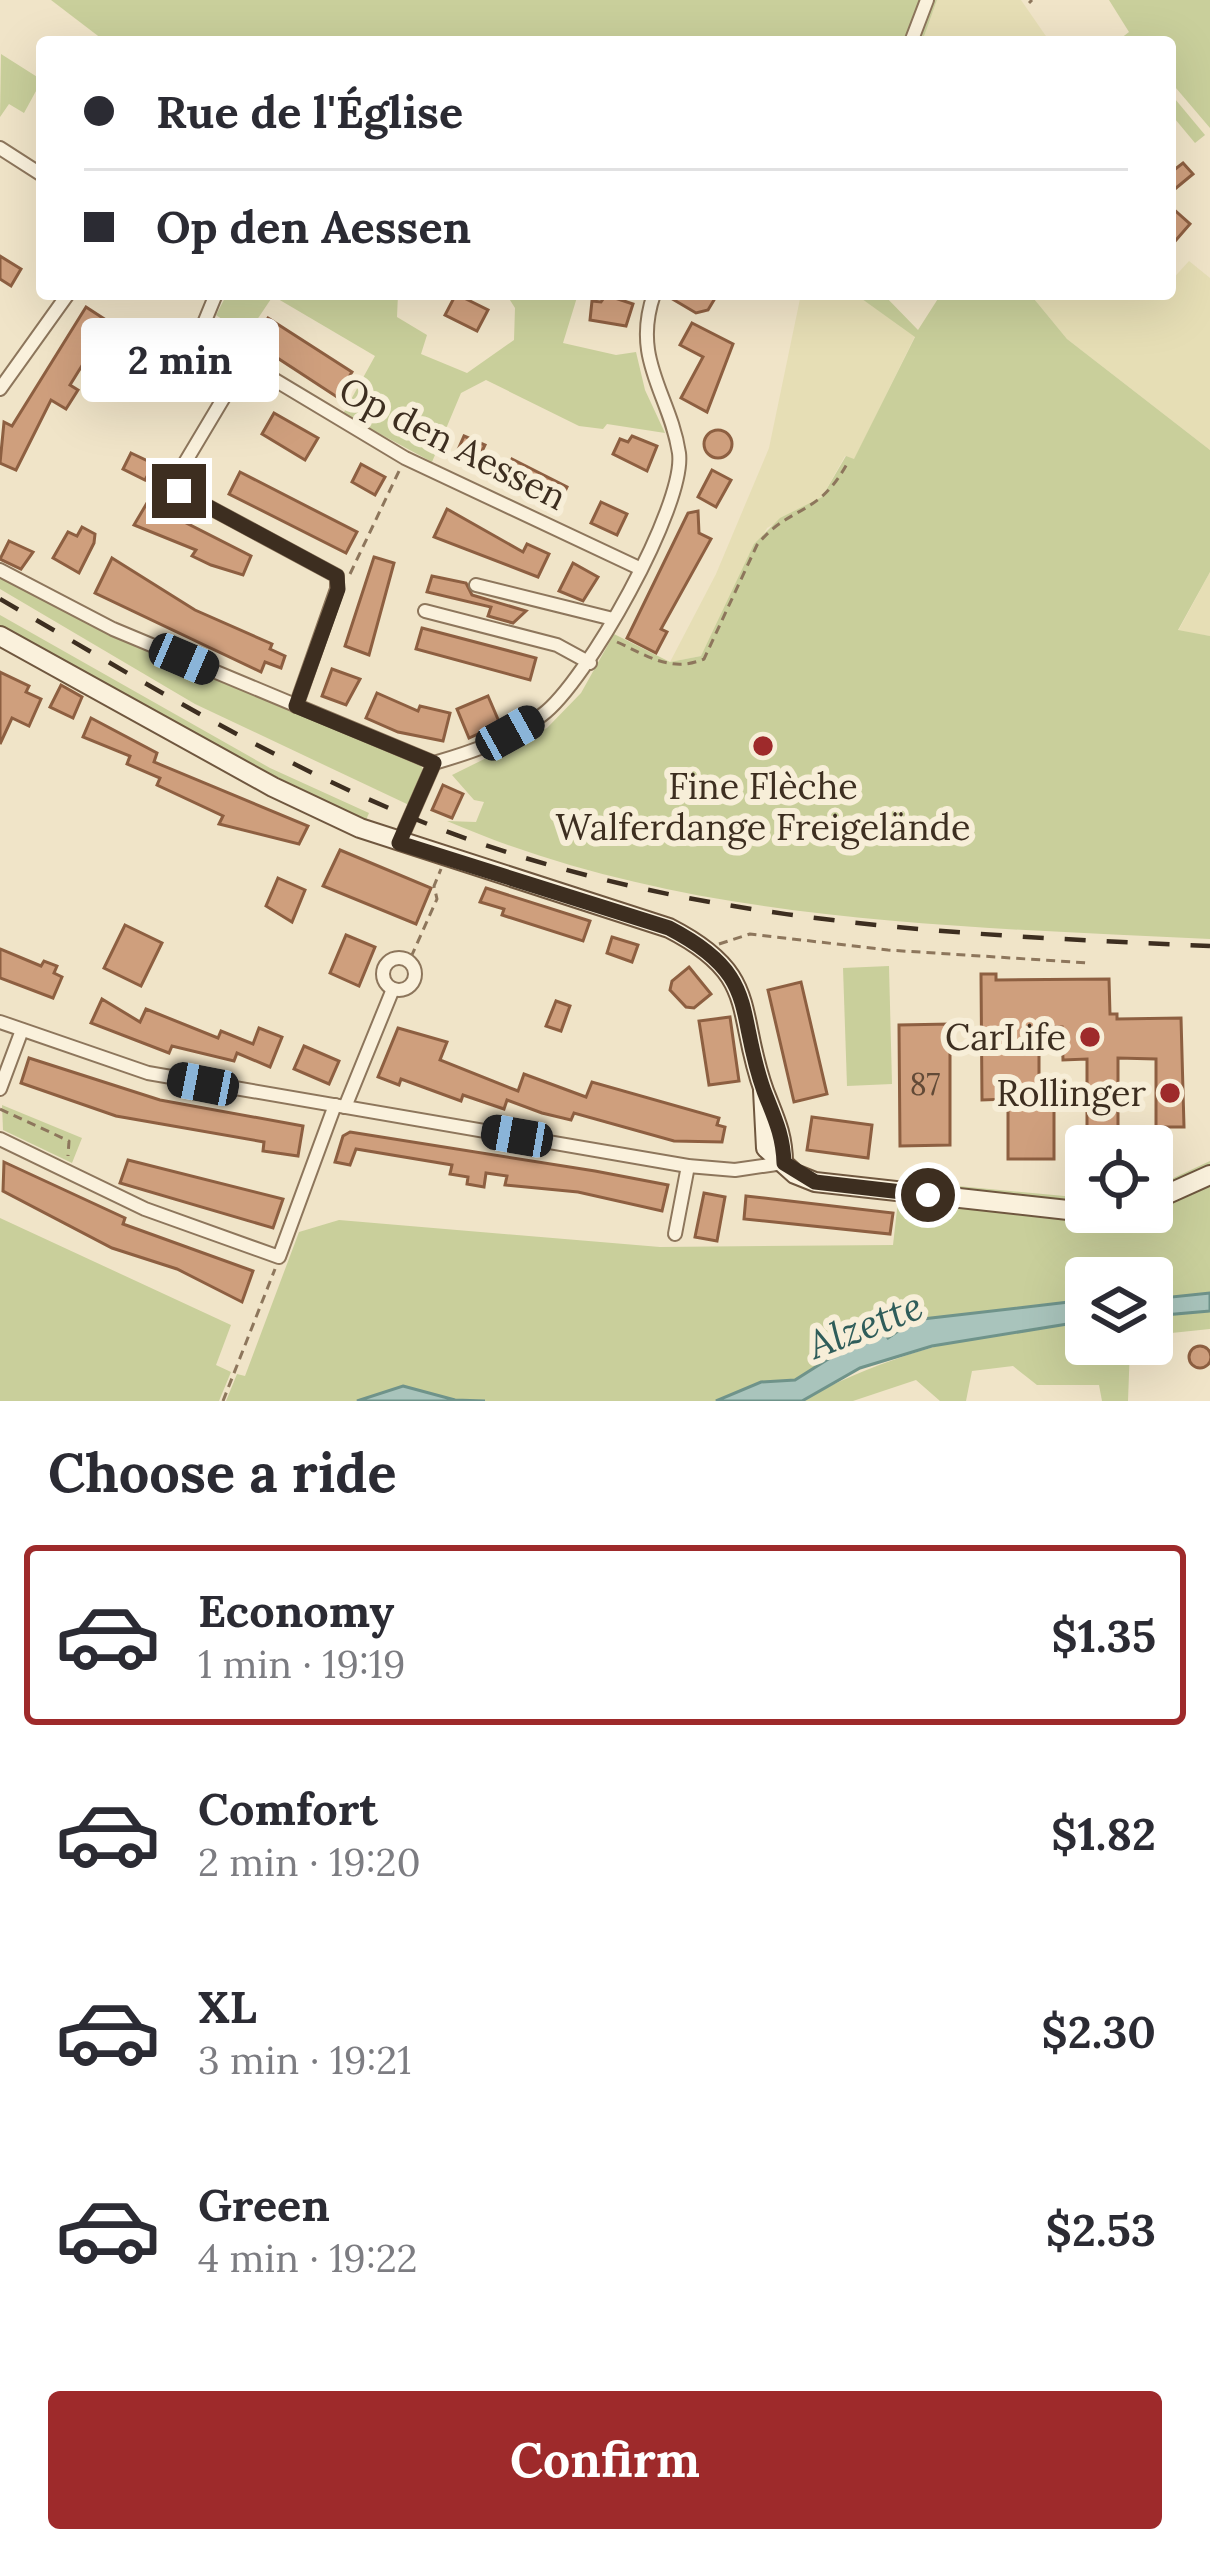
<!DOCTYPE html>
<html lang="en">
<head>
<meta charset="utf-8">
<style>
	:root { --surface:#fff; --page:#f2f2f3; --text:#2b2b33; --muted:#7c7c81; --line:#e1e1e2; --accent:#9e2a2b }
	body { margin:0; font-family:Lora,serif; background:var(--page); color:var(--text); height:100vh; display:flex; flex-direction:column; font-size:45px; white-space:nowrap }
	* { box-sizing:border-box; margin:0 }
	p { font-size:39px; color:var(--muted) }
	.icon { flex:none; width:66px; height:66px; fill:none; stroke:currentColor; stroke-width:2; stroke-linecap:round; stroke-linejoin:round }
	.map { position:relative; height:1401px; overflow:hidden }
	.details { display:flex; flex-direction:column; background:var(--surface); flex:1 }
	.details>* { flex:none }
	.guide { position:absolute; left:36px; top:36px; width:1140px; height:264px; border-radius:12px; box-shadow:0 12px 48px #0002; display:grid; align-content:center; height:264px; padding:0 48px; background:var(--surface) }
	.tools { position:absolute; left:1065px; top:1125px; display:grid; gap:24px }
	.tools a { display:grid; place-items:center; width:108px; height:108px; border-radius:12px; background:var(--surface); box-shadow:0 12px 48px #0002; font-size:60px }
	.end { position:absolute; width:54px; height:54px; margin:-27px; border:15px solid #3d2e20; background:#fff; box-shadow:0 0 0 6px #fff }
	.from { border-radius:50% }
	.bubble { position:absolute; height:84px; border-radius:12px; background:var(--surface); box-shadow:0 12px 48px #0002; font-size:39px; font-weight:700; line-height:84px; text-align:center }
	.car { position:absolute; width:36px; height:72px; margin:-36px -18px; border-radius:15px; box-shadow:0 0 9px 3px #0007; background:linear-gradient(#222 24%,#8ab4d8 0 40%,#222 0 76%,#8ab4d8 0 86%,#222 0) }
	.guide b { display:flex; align-items:center; gap:42px; height:114px; font-size:45px }
	.guide b+b { border-top:3px solid var(--line) }
	.guide i { width:30px; height:30px; background:var(--text) }
	ul { padding:0; list-style:none }
	li { display:flex; align-items:center; gap:36px; height:180px; margin:0 24px 18px; padding:0 24px; border:6px solid transparent; border-radius:12px }
	li div { flex:1 }
	li b { display:block; font-size:45px }
	li em { font-style:normal; font-weight:700 }
	li.on { border-color:var(--accent) }
	li>.icon { width:108px; height:108px; stroke-width:1.5 }
	h2 { padding:0 48px; font-size:54px; line-height:144px }
	.action { display:flex; gap:24px; margin-top:auto; padding:24px 48px }
	.action a { flex:1; height:138px; border-radius:12px; background:var(--accent); color:#fff; font-size:48px; font-weight:700; line-height:138px; text-align:center }
	.map>svg:first-child { display:block }
</style>
</head>
<body>
<div class="map">
<svg width="1210" height="1401" viewBox="0 0 1210 1401">
	<rect width="100%" height="100%" fill="#f0e4c8"/>
	<g fill="#e6deb5">
		<path d="M937 0H1021L1050 42H922Z"/>
		<path d="M1189 261 1210 278V450L1067 339 1030 294 1155 298 1170 294V282Z"/>
		<path d="M801 294H855L915 336 854 460 845 456 822 497 767 528 701 656 670 662 716 574 769 448Z"/>
		<path d="M1210 572V636L1178 631 1196 598Z"/>
	</g>
	<g fill="#c9cf9b">
		<path d="M51 0H937L922 42H106Z"/>
		<path d="M1109 0H1210V128L1170 81V42H1116L1129 32Z"/>
		<path d="M1 54 42 80 24 113 9 104 0 117Z"/>
		<path d="M1170 93 1205 135 1195 143 1170 113Z"/>
		<path d="M227 294H398L397 317 427 335 421 354 467 373 514 340 515 308 506 294H578L563 343 616 355 636 352 645 390 665 433 607 424 603 429 579 426 486 380 461 393 432 462 343 414 375 356 273 296 246 336 216 315Z"/>
		<path d="M855 294H883L918 330 941 294H1030L1067 339 1210 450V572L1178 630 1210 636V939C955 926 686 924 447 821L476 822 484 802 474 800 452 775 547 728 581 693 614 634 670 662 701 656 754 544 780 518 822 497 846 456 854 459 915 337Z"/>
		<path d="M0 578 206 676 418 762 423 769 409 805 195 704 0 589Z"/>
		<path d="M0 615 270 768 369 813 366 820 273 775 0 625Z"/>
		<path d="M889 966 892 1084 847 1086 843 968Z"/>
		<path d="M2 1105 82 1138 72 1163 3 1130Z"/>
		<path d="M1210 1161V1293L1152 1299V1278H1086V1300L914 1320 889 1339 849 1344 795 1380 761 1382 716 1401H455L403 1386 357 1401H226L237 1374 245 1376 299 1232 339 1220 660 1247 893 1245 899 1192 956 1197 958 1186 1086 1198V1212H1152V1188Z"/>
		<path d="M0 1218 231 1325 216 1365 231 1372 219 1401H0Z"/>
		<path d="M1210 1311V1329L1152 1335V1316Z"/>
		<path d="M1086 1321V1344H1144L1130 1346 1128 1401H1102L1099 1385H1037L1013 1366 972 1371 966 1401H940L916 1380 853 1401H802C889 1352 986 1329 1086 1321Z"/>
	</g>
	<g fill="#a9c4bc" stroke="#6f938a" stroke-width="3">
		<path d="M1210 1293V1311L1152 1316V1299Z"/>
		<path d="M1086 1300V1321L932 1346 860 1368 802 1401H716L761 1382 795 1380 871 1332 882 1330 888 1338 914 1320Z"/>
		<path d="M403 1386 455 1400 485 1401H357Z"/>
	</g>
	<g fill="#cf9f7d" stroke="#8d5f41" stroke-width="3">
		<path d="M1183 163 1193 174 1170 193V173Z"/>
		<path d="M1170 206 1190 224 1170 247Z"/>
		<path d="M0 256 21 269 11 286 0 279Z"/>
		<path d="M456 294 488 310 477 331 445 315Z"/>
		<path d="M664 294H711L714 300 708 310 696 313Z"/>
		<path d="M606 295 633 304 626 326 590 320 592 301 601 302Z"/>
		<path d="M86 307 109 322 70 385 78 390 66 409 51 400 16 470 0 463 4 422 12 426Z"/>
		<path d="M268 318 352 372 337 397 253 342Z"/>
		<path d="M692 323 733 344 707 412 681 398 703 357 680 345Z"/>
		<path d="M199 354 217 366 196 397 178 384Z"/>
		<path d="M274 413 318 438 305 460 262 434Z"/>
		<circle cx="718" cy="444" r="14"/>
		<path d="M464 436 485 445 474 468 454 459Z"/>
		<path d="M632 436 657 446 647 471 613 454 620 439 628 442Z"/>
		<path d="M131 453 154 464 145 480 123 469Z"/>
		<path d="M512 459 567 487 556 510 501 483Z"/>
		<path d="M361 464 385 477 375 495 352 482Z"/>
		<path d="M712 470 731 480 716 507 698 497Z"/>
		<path d="M240 472 357 532 346 553 229 494Z"/>
		<path d="M601 502 627 514 617 535 591 523Z"/>
		<path d="M147 503 251 556 243 575 211 565 192 556 196 550 134 525Z"/>
		<path d="M447 509 523 552 527 544 549 554 538 577 434 537Z"/>
		<path d="M698 511 699 533 711 539 661 629 667 632 656 653 627 638 688 513Z"/>
		<path d="M82 527 95 534 94 543 79 573 53 558 68 532 77 536Z"/>
		<path d="M9 541 33 552 21 569 0 559Z"/>
		<path d="M374 557 394 563 369 655 345 646Z"/>
		<path d="M112 558 195 610 272 644 270 649 285 656 281 668 265 662 261 672 95 593Z"/>
		<path d="M573 563 598 577 583 601 559 591Z"/>
		<path d="M432 576 466 583 472 595 526 611 513 623 488 616 491 607 427 592Z"/>
		<path d="M422 628 536 658 530 680 416 649Z"/>
		<path d="M332 669 360 679 346 705 322 696Z"/>
		<path d="M0 672 29 686 26 692 41 699 29 726 12 718 0 744Z"/>
		<path d="M61 685 82 697 73 718 50 707Z"/>
		<path d="M377 693 418 711 420 706 450 713 443 741 398 732 366 718Z"/>
		<path d="M488 696 500 724 469 738 457 709Z"/>
		<path d="M91 718 157 753 154 762 308 826 299 844 219 824 223 816 157 785 160 778 127 764 130 756 83 737Z"/>
		<path d="M443 785 463 794 452 818 432 810Z"/>
		<path d="M340 850 431 888 416 924 323 886Z"/>
		<path d="M278 878 305 890 292 922 266 906Z"/>
		<path d="M486 888 590 921 583 941 502 915 504 909 480 902Z"/>
		<path d="M125 925 162 943 141 986 104 968Z"/>
		<path d="M346 935 375 947 359 986 330 973Z"/>
		<path d="M612 937 638 945 632 962 607 953Z"/>
		<path d="M0 949 41 966 44 961 57 966 54 973 62 977 53 998 0 978Z"/>
		<path d="M689 967 711 994 694 1008 686 1007 670 990 672 981Z"/>
		<path d="M981 974H996V980L1109 979 1110 1014H1117V1019L1181 1018 1184 1127H1156V1059L1118 1058V1131H1087V1059L1063 1060 1062 1027H1039V1092H1054V1159H1008V1099L982 1100Z"/>
		<path d="M801 982 827 1094 794 1102 768 990Z"/>
		<path d="M102 999 140 1022 146 1009 218 1038 221 1031 253 1044 259 1028 282 1037 270 1067 237 1053 234 1061 172 1046 169 1053 91 1023Z"/>
		<path d="M556 1001 570 1006 561 1031 546 1026Z"/>
		<path d="M730 1017 739 1081 709 1085 699 1021Z"/>
		<path d="M950 1024V1145L900 1146 899 1025Z"/>
		<path d="M398 1028 447 1042 440 1060 518 1091 524 1074 586 1097 592 1082 719 1118 717 1125 725 1127 722 1142 674 1141 574 1113 571 1120 542 1113 507 1100 504 1109 463 1095 461 1101 401 1079 399 1085 378 1077Z"/>
		<path d="M304 1046 339 1061 329 1084 294 1069Z"/>
		<path d="M29 1058 160 1100 303 1126 298 1156 263 1151 264 1142 116 1116 21 1083Z"/>
		<path d="M812 1117 872 1125 868 1158 807 1150Z"/>
		<path d="M350 1132 595 1171 668 1185 662 1211 578 1192 505 1185 507 1176 486 1173 484 1187 467 1184 468 1177 450 1174 452 1165 356 1149 350 1165 335 1162 343 1136Z"/>
		<path d="M128 1160 283 1199 273 1228 120 1183Z"/>
		<path d="M4 1162 125 1218 123 1224 253 1271 242 1302 177 1269 112 1248 3 1191Z"/>
		<path d="M704 1193 725 1197 717 1241 695 1237Z"/>
		<path d="M746 1196 893 1213 890 1234 744 1219Z"/>
		<circle cx="1200" cy="1357" r="11"/>
	</g>
	<g fill="none" stroke-linecap="round" stroke-linejoin="round">
		<g stroke="#8d765c" stroke-width="16">
			<g id="minor">
				<path d="M911 42 927 0"/>
				<path d="M0 148 42 175"/>
				<path d="M216 294 202 328 245 362 405 458 639 568"/>
				<path d="M245 362 174 481 179 491 337 576V589L296 706"/>
				<path d="M0 389 68 294"/>
				<path d="M0 570 113 629 434 763"/>
				<path d="M476 585 613 619"/>
				<path d="M425 611 557 645 590 663"/>
				<path d="M434 763C472 752 510 739 542 715 586 683 686 505 679 453 670 394 631 360 654 294"/>
				<path d="M399 843 434 763"/>
				<circle cx="399" cy="974" r="16"/>
				<path d="M0 1022 148 1073 688 1166 735 1170 783 1163"/>
				<path d="M0 1089 22 1030"/>
				<path d="M345 1107 393 989"/>
				<path d="M0 1139 145 1209 279 1257 335 1105"/>
				<path d="M675 1234 688 1166"/>
			</g>
		</g>
		<g stroke="#6f573f" stroke-width="22">
			<g id="secondary">
				<path d="M0 636 273 787 360 828 669 928C761 975 735 1011 764 1091 774 1117 783 1134 783 1163"/>
				<path d="M763 1090 766 1148 795 1174 815 1182 1086 1212"/>
				<path d="M1152 1201 1210 1175"/>
			</g>
		</g>
		<g stroke="#8d765c" stroke-width="3" stroke-dasharray="9 6" stroke-linecap="butt">
			<path d="M1029 3 1032 0"/>
			<path d="M350 574 400 469"/>
			<path d="M617 642C648 656 671 673 704 659L757 545C790 504 819 518 849 460"/>
			<path d="M719 944 750 934 888 950 1089 963"/>
			<path d="M411 957 437 899 434 886 441 869"/>
			<path d="M0 1109 69 1141 68 1156"/>
			<path d="M1095 1226 1145 1217"/>
			<path d="M223 1401 275 1269"/>
		</g>
		<use href="#minor" stroke="#faf1dc" stroke-width="12"/>
		<use href="#secondary" stroke="#faf1dc" stroke-width="18"/>
		<path stroke="#3d2e20" stroke-width="4.5" stroke-dasharray="21 21" stroke-linecap="butt" d="M0 599C156 689 313 787 485 845 721 925 963 935 1210 946"/>
	</g>
	<g fill="none" stroke-linecap="round" stroke-linejoin="round">
		<path stroke="#3d2e20" stroke-width="15" d="M179 491 337 576 338 589 296 706 434 763 399 843 669 928C761 976 735 1010 764 1091 774 1117 783 1134 784 1163L815 1182 928 1195"/>
	</g>
	<g fill="#9e2a2b" stroke="#f7eed8" stroke-width="4.5">
		<circle cx="763" cy="746" r="12"/>
		<circle cx="1090" cy="1037" r="12"/>
		<circle cx="1170" cy="1093" r="12"/>
	</g>
	<g text-anchor="middle" stroke-width="12" stroke-linejoin="round" paint-order="stroke">
		<g font-size="30" fill="#624a37">
			<text x="925" y="1095">87</text>
		</g>
		<g font-size="36" fill="#3d2e20" stroke="#f7eed8">
			<text transform="translate(453 443) rotate(27)" y="13">Op den Aessen</text>
		</g>
		<g font-size="36" fill="#3d2e20" stroke="#f7eed8" text-anchor="end">
			<text x="763" y="799" text-anchor="middle">Fine Flèche<tspan x="763" dy="41">Walferdange Freigelände</tspan></text>
			<text x="1066" y="1050">CarLife</text>
			<text x="1146" y="1106">Rollinger</text>
		</g>
		<g font-size="39" font-style="italic" fill="#2f5d5a" stroke="#f7eed8">
			<text transform="translate(865 1325) rotate(-21)" y="14">Alzette</text>
		</g>
	</g>
</svg>
<div class="tools">
<a><svg class="icon" aria-label="locate" viewBox="0 0 24 24"><circle cx="12" cy="12" r="6"/><path d="M12 2v4M12 18v4M2 12h4M18 12h4"/></svg></a>
<a><svg class="icon" aria-label="layers" viewBox="0 0 24 24"><path d="M12 4l9 5-9 5-9-5zM3 14l9 5 9-5"/></svg></a>
</div>
<i class="end from" style="left:928px;top:1195px"></i>
<i class="end" style="left:179px;top:491px"></i>
<div class="bubble" style="left:81px;top:318px;width:198px">2 min</div>
<i class="car" style="left:184px;top:659px;rotate:113deg"></i>
<i class="car" style="left:510px;top:733px;rotate:61deg"></i>
<i class="car" style="left:203px;top:1084px;rotate:281deg"></i>
<i class="car" style="left:517px;top:1136px;rotate:280deg"></i>
<div class="guide">
<b><i class="from"></i>Rue de l'Église</b>
<b><i></i>Op den Aessen</b>
</div>
</div>
<section class="details">
<h2>Choose a ride</h2>
<ul>
<li class="on"><svg class="icon" aria-label="car" viewBox="0 0 24 24"><path d="M5 17H2v-5l4-1 3-4h7l3 4 3 1v5h-3M9 17h6M6 11h13"/><circle cx="7" cy="17" r="2"/><circle cx="17" cy="17" r="2"/></svg><div><b>Economy</b><p>1 min · 19:19</p></div><em>$1.35</em></li>
<li><svg class="icon" aria-label="car" viewBox="0 0 24 24"><path d="M5 17H2v-5l4-1 3-4h7l3 4 3 1v5h-3M9 17h6M6 11h13"/><circle cx="7" cy="17" r="2"/><circle cx="17" cy="17" r="2"/></svg><div><b>Comfort</b><p>2 min · 19:20</p></div><em>$1.82</em></li>
<li><svg class="icon" aria-label="car" viewBox="0 0 24 24"><path d="M5 17H2v-5l4-1 3-4h7l3 4 3 1v5h-3M9 17h6M6 11h13"/><circle cx="7" cy="17" r="2"/><circle cx="17" cy="17" r="2"/></svg><div><b>XL</b><p>3 min · 19:21</p></div><em>$2.30</em></li>
<li><svg class="icon" aria-label="car" viewBox="0 0 24 24"><path d="M5 17H2v-5l4-1 3-4h7l3 4 3 1v5h-3M9 17h6M6 11h13"/><circle cx="7" cy="17" r="2"/><circle cx="17" cy="17" r="2"/></svg><div><b>Green</b><p>4 min · 19:22</p></div><em>$2.53</em></li>
</ul>
<div class="action"><a>Confirm</a></div>
</section>
</body>
</html>
